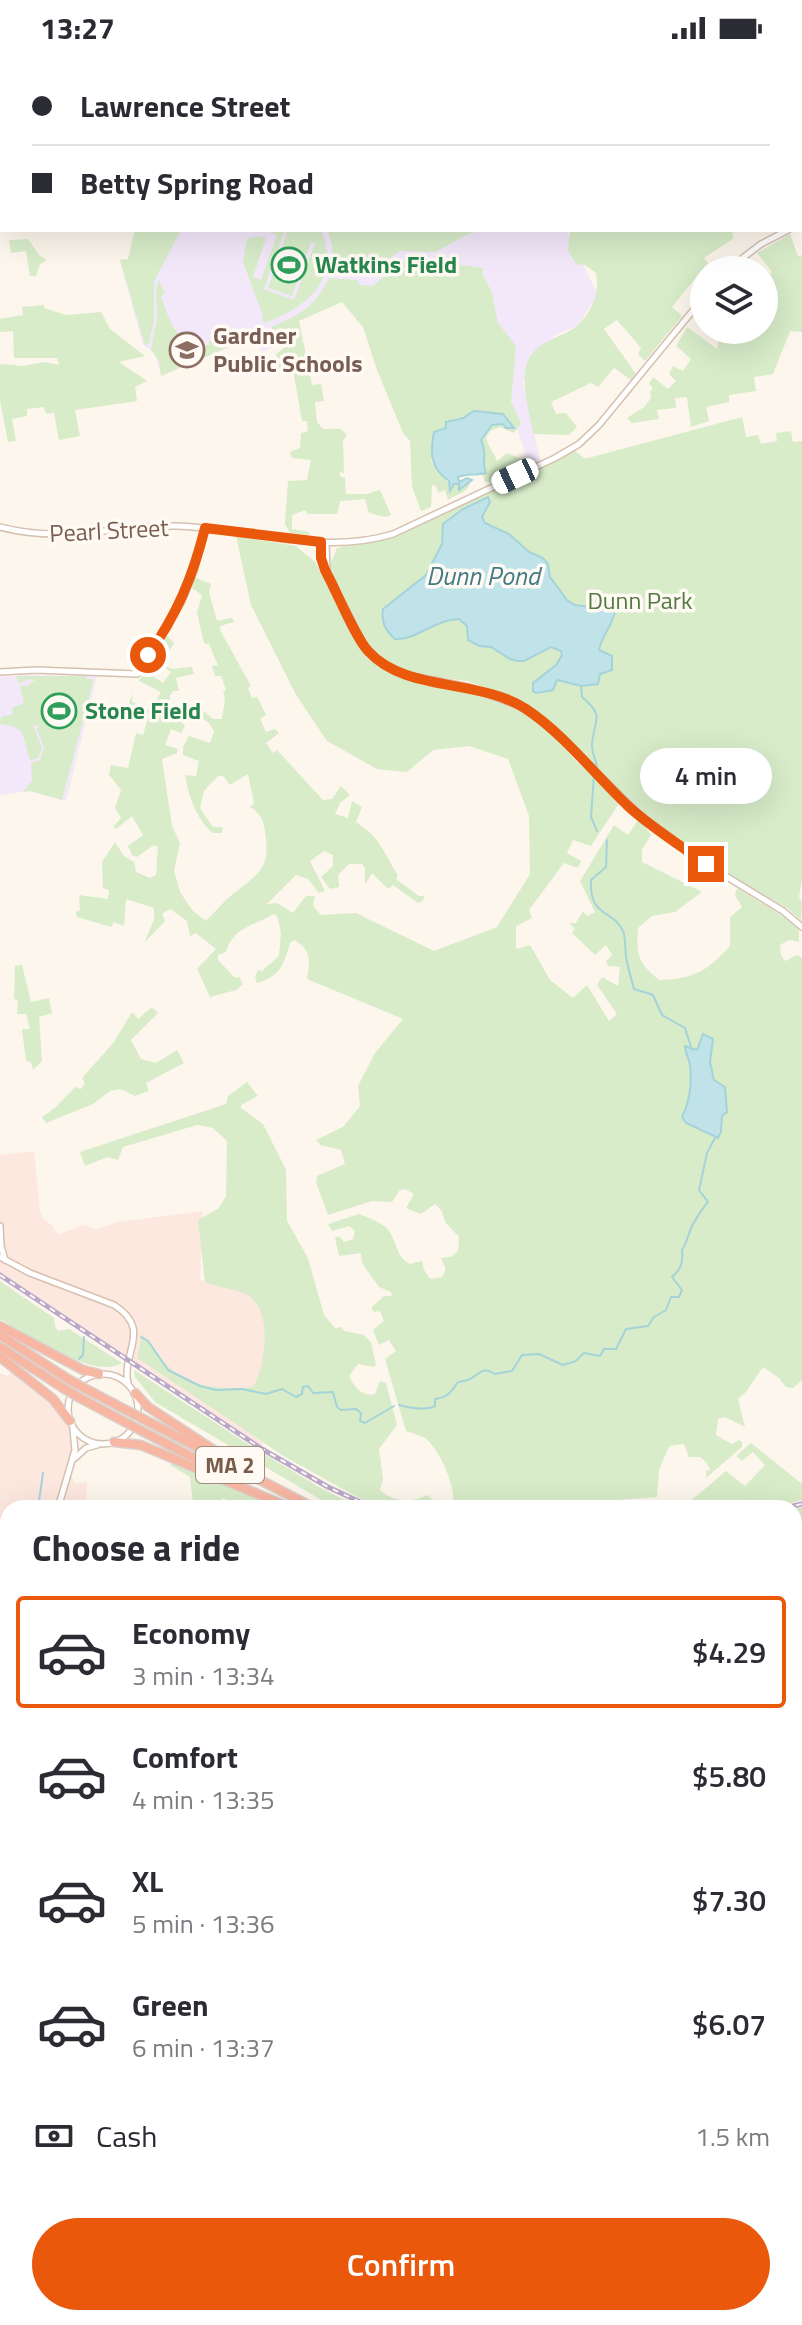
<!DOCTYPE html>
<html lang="en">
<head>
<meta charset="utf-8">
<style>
	:root { --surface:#fff; --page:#f2f2f3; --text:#2b2b33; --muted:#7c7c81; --line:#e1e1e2; --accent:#ea580c }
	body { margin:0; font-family:"Titillium Web",sans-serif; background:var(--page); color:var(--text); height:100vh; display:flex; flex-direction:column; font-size:30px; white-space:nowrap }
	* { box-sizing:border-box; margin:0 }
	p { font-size:26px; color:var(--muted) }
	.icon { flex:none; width:44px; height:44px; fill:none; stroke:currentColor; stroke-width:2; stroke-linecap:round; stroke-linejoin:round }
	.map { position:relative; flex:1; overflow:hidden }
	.details { position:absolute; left:0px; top:1444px; width:802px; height:826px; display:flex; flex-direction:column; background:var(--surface); border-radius:24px 24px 0 0; box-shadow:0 8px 32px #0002 }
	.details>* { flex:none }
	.banner { position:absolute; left:0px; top:0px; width:802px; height:176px; box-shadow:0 8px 32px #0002; display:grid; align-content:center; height:176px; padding:0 32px; background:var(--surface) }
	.fabs { position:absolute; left:690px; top:200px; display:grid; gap:16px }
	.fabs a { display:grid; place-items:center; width:88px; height:88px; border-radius:50%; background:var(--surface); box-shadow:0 8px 32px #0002; font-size:40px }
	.end { position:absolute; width:36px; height:36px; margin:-18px; border:10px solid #ea580c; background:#fff; box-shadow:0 0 0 4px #fff }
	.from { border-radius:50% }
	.bubble { position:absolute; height:56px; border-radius:28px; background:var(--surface); box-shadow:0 8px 32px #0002; font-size:26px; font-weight:600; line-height:56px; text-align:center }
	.car { position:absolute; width:24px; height:48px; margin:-24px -12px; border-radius:10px; box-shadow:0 0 6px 2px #0007; background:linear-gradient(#fff 24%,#345 0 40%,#fff 0 76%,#345 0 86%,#fff 0) }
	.banner b { display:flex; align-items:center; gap:28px; height:76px; font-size:30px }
	.banner b+b { border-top:2px solid var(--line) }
	.banner i { width:20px; height:20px; background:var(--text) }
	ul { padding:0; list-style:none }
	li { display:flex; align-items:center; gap:24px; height:112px; margin:0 16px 12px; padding:0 16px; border:4px solid transparent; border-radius:8px }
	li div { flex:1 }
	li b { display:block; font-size:30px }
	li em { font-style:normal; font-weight:600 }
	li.selected { border-color:var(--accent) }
	li>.icon { width:72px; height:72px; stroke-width:1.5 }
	h2 { padding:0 32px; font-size:36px; line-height:96px }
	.pay { display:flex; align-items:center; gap:20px; height:88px; padding:0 32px; font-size:30px }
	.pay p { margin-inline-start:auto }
	.button { display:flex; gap:16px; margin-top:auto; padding:16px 32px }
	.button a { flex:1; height:92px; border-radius:48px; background:var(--accent); color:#fff; font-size:32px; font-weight:600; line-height:92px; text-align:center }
	.status { display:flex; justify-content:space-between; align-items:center; height:56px; padding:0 40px; background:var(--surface); direction:ltr }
	.status svg { height:22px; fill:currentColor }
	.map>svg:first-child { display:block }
</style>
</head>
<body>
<div class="status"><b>13:27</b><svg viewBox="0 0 49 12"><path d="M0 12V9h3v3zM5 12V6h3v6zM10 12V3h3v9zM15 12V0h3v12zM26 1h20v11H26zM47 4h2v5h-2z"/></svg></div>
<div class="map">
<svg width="802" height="2269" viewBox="0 0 802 2269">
	<rect width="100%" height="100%" fill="#fdf6ec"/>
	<g fill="#fde8e0">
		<path d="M34 1095 40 1154 43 1163 52 1169 58 1179 82 1169 96 1173 118 1166 203 1155 200 1224 268 1233 262 1393 0 1219V1099Z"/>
		<path d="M13 1315 52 1344 66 1362 74 1392 65 1418 72 1421 75 1427 87 1426 86 1452H8V1778L0 1770 4 1764 0 1758V1317L7 1320Z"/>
	</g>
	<g fill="#f3e8fa">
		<path d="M135 174H566L598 239 578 269 554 280 536 320 522 326 527 342 540 337 548 369 534 378 541 408 530 413 510 351 348 240 271 273 277 290 262 296 254 281 161 320 155 296 143 289 120 204 128 203Z"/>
		<path d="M23 619 97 620 66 745 30 735 0 739V621Z"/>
	</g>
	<g fill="#d8ecc9" fill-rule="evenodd">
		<path d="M0 0H592V2H2V149Z"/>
		<path d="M135 174H181L154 226V264L149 287 145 290 120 204 128 203Z"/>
		<path d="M271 174H321C342 224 307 251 265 267L262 264 263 260 243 206 247 183 260 180 266 182 253 221 261 224 277 179 270 176ZM284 176 287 177 268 232 292 240 311 186 315 187 294 244 264 233Z"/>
		<path d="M328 174H482L466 179 436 196 400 195 377 211 338 214 333 210 332 191Z"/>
		<path d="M570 174H738L732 177 734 182 704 202 708 207 672 251 682 260 645 305 638 298 641 292 617 264 604 273 636 318 631 324 614 312 598 331 591 327 551 346 556 358 566 357 577 371 569 379 533 378C530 358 521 330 526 310 534 283 565 282 579 268 593 254 600 235 596 217L585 209 576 208 568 195Z"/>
		<path d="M790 178 798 200 802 199V276L790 275 773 318 754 321 756 335 729 339V346L706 351 709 365 691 371 687 341 675 342 676 352 657 354 659 363 632 367 627 362 644 351 651 342 650 336 653 332 649 328 653 321 668 333 676 325 669 318 673 310 683 315 691 303 676 290 687 271 717 293 721 274H764V223L772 216 757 197Z"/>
		<path d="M28 183 39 199 47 204 40 208 36 220H30L26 195 11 197 9 184Z"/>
		<path d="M403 204 436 205 434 217 439 220 460 209 484 212 482 217 492 237 498 267 516 290 511 346 521 367 514 377 500 371C474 379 493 392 497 405L507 397 521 403 527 402 529 406C513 411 502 427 485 426L482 418 486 416C481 409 488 396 481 384L492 369 503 368 506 364 503 358C484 355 464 359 446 366V372H441L431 405 452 432 456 427 460 428 459 433 470 427C468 437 456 438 448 444L445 434 438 437 436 430 432 429 431 451 421 455 412 431 410 385 403 377 377 314 363 271 342 246 299 265 312 329 321 328 324 345 315 346 317 366 323 373H341L347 379 343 385 344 417 340 416V420L345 422 346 438H367L380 434 391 459 385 461 369 457 365 443 340 445 337 458H308L305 454 292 459V473L309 476V479L290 477 285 468 288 425 307 424 311 404 292 402 290 396 300 392 301 377 308 375 307 365H302L293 314 277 313 276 298 291 286 290 272 274 275 271 271C298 260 316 250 329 222L357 224 360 229 373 230Z"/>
		<path d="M159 224 165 238 161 240C170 266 177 292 209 289V285L219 288 221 292 254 280 161 320 159 305 151 294 157 262 156 234Z"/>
		<path d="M44 249V252L66 259 101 256 110 273 145 300 119 306 147 325 135 331 137 345 75 354 80 380 59 384 54 357 46 358 44 351 27 353V360L12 363 16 385 8 386 0 344V308L23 310 45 306 59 309 57 302H14L13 275 0 276V263L23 259 22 251Z"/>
		<path d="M742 361 746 381 758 379 761 388 777 385 776 377 791 375 793 386 802 385V823L799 841 802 846 801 864 787 852 732 821 665 774 627 743 546 663 528 649 468 625 420 619 394 612 378 601 361 576 335 526 330 509 337 492 440 460 574 394 584 402H588Z"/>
		<path d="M236 480 296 490 315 506 368 602 401 622 481 639 520 655 553 678 575 704 620 746 591 790 573 784 567 797 581 805 578 812 564 807 529 854 532 862 516 870V893L530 889 550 924 573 942 587 929 609 965 617 958 597 929 602 921 618 930 620 911 608 910 606 905 612 899 606 889 595 899 572 877 575 873 569 867H576L583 855 587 860 595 856 580 825 614 769 628 779 639 763 651 779 642 794V806L702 836 675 856 652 860 638 872C636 900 638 906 659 924 694 923 707 915 730 890V861L742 851 735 839 737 832 799 870V886L789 884 780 889 781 899 785 905 797 899 802 902V1324L793 1332 786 1331 779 1322 763 1311 746 1336 738 1343 745 1371 725 1361 718 1363 716 1379 732 1388 739 1384 742 1386V1391L706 1422V1415L710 1414 707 1407 700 1401H689L684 1388 669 1390 659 1414 657 1441 617 1444 590 1452H457L453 1448C456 1432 440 1393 425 1382 420 1379 412 1377 406 1375L385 1303 396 1295 389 1284 379 1289 373 1274 384 1265 380 1255 374 1256 371 1252 384 1240H392L391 1236 379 1231 362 1207 361 1197 339 1200 335 1182 339 1180 344 1186 353 1183 355 1175 349 1170 332 1175 328 1168 359 1158C369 1162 382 1166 389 1175 397 1186 396 1201 410 1208L422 1205 424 1214 430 1223 442 1221 446 1213 441 1202 451 1201 458 1195 459 1181 445 1166 442 1155 435 1148 421 1158 406 1152 414 1138 405 1133 399 1135 392 1146 372 1145 328 1159 316 1126 317 1120 345 1108 341 1094 321 1089 316 1084 343 1071 360 1050 358 1030 375 997 403 963 307 923C310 905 312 894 294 884L290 887C284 908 280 921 257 927L255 920 258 914 262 915 279 900 281 876 277 860 274 858C253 870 233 871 226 896L218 899V904L235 922 239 921 243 928 236 934 210 941 197 913 216 893 196 877 190 880 187 865 170 853 162 858 165 865 144 887 154 864V852L126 843 124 870 114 866 111 871 77 861 76 856 80 854 79 839 108 843 109 834 103 832 102 806 115 786 124 800 134 806 136 816 150 822 156 819 158 791 154 789 137 801 132 799 128 790 143 779 132 760 116 773 113 771 121 762 115 752 121 734 109 719 111 709 128 712 136 677 143 679 149 659 132 650 128 656 126 655 133 637 132 646 151 654 161 636 139 625 144 614 163 627 171 616 153 603 167 580 174 587 162 607 171 613 192 611 194 618 176 622 179 635H173L170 639C169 653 176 660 185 670L181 677 171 673 165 689 178 693 177 697 162 703 172 770 180 787 174 815 180 836 193 855 206 865C215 856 223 846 233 838 259 816 271 815 265 776 264 764 260 757 250 751L254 747 248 718 230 729 223 720H218L204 735 200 752 213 771H223L222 777H213C196 763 189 741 185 719L196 720 199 705 183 699V691L189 680 210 687 214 676 210 668 198 659 200 652 213 663H222L225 642 223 636 226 634 221 620H215L212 610 218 609 209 588 204 587 197 557 202 539 192 532 194 521 211 528 209 536 217 565 232 562 234 566 220 570V574L251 630 248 632 252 642 257 641 266 659 260 663 266 676 275 673 279 677 266 687 273 697 277 694 323 744 332 743 341 730 350 739 340 747 335 758 348 762 352 745 362 751 356 766C382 783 382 795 398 819L396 823 419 840H424L423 845 418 847 393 829 388 833 372 817 365 829V812L362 808H349L338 819 339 831 330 833 321 821 333 810V799L324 795 310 805 325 835 319 837 308 823 296 819 267 848 277 847 293 857 306 840H315L313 850 321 859 356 857 434 895 497 871 530 818 529 760 508 703 469 690 433 694 407 716 377 713 327 685 295 637 251 549Z"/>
		<path d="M16 620H86V623H94L62 744 30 735 23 736 32 725 31 707 40 704 44 691 37 673 40 669 36 670 32 667 42 692 38 702 30 704 22 676 13 670 0 668 1 661 13 658 12 652 24 647 20 630H27L35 624 27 623 19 628Z"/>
		<path d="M22 909 31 946 49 942 52 957 39 961 42 1005 33 1014 31 1006 26 1005 22 973H30L26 958H17L18 944 14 943 15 910Z"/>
		<path d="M152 951 158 957 131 984 141 1003 156 1007 177 994 184 1007 146 1027 149 1035 135 1040 120 1033 110 1035 93 1048 46 1067 42 1061 56 1051 75 1031 81 1033 85 1027 82 1022 114 986 132 956 138 963Z"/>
		<path d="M247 1026 258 1040 241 1049V1052L263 1068 286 1114 287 1165 308 1202 324 1259 335 1272 341 1271 344 1275 364 1279 371 1286 376 1309 373 1311 358 1308 349 1320C354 1331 362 1341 375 1338L380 1325 386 1327 397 1369 379 1393 383 1423 380 1434C395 1447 412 1447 427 1439L444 1452H386L359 1442 285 1401 137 1302 142 1278C151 1288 158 1300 167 1309 189 1332 223 1334 253 1331 266 1310 273 1253 247 1239 235 1232 218 1232 205 1226L198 1164 218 1153 226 1140 227 1085 213 1072 197 1069 123 1091 118 1104 107 1101 85 1110 80 1096 226 1048 228 1040Z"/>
		<path d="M0 1225 54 1262 55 1270 58 1275 69 1273 122 1307C94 1325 27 1278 0 1263Z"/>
		<path d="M134 1314 254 1392 319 1431 360 1452H339L323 1445 155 1346 135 1321Z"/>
		<path d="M751 1387 802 1428V1444L770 1452H682L726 1415 745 1430 765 1409 753 1396 742 1405 736 1400Z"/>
		<path d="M171 1405 275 1452H250L222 1442 219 1452H182V1449L193 1447 190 1421 170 1409Z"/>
		<path d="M802 1451V1531L794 1530V1453Z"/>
		<path d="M0 1500 8 1501V1561L0 1563V1536L6 1527 0 1517Z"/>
		<path d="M794 1571 802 1572V1656L794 1652Z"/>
		<path d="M802 1713V2136H794V1716Z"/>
		<path d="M794 2144H802V2269H656L655 2262H794Z"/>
		<path d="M55 2262H244L242 2269H50Z"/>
	</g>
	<g fill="#bfe3e8" stroke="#a5d3da" stroke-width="2">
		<path d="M474 355 503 358 514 372H506L503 368 492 369 481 384C488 398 481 408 486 417 475 420 468 417 458 421L459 426 467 422 472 424 459 434V428H454L450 435 449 425C430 412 430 397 434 376L446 372V366L463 362Z"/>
		<path d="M488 441 490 446 482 461 485 467 509 478 529 496 543 502 548 508 550 521 567 544 575 549 615 554C614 568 602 578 599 594L612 600V614L600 618 598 628 581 630 557 624 553 634 536 637 533 635V627L556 609 562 599 561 595 551 591 524 605H518L510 603 491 591 479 590 468 584 467 570 459 563C433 564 417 584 395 583 385 574 381 566 383 553L426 519 442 488 443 468 463 453Z"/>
		<path d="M703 978 713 983 710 1006 714 1024 725 1031 727 1056 722 1060 721 1076 718 1082 686 1067 682 1061C690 1045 692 1027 690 1009 689 1002 685 997 685 990L697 994Z"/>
		<path d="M244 2262H354V2264L350 2269H242Z"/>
	</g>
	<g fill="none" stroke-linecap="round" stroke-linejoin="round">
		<g stroke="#a5d3da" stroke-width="2">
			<path d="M0 55 2 66"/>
			<path d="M2 68V69"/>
			<path d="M0 113 2 106"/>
			<path d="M0 117V123"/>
			<path d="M581 630 582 641C605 661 595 661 592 687 591 695 596 703 597 712"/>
			<path d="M594 718 591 761 597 775"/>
			<path d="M607 784 606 811 591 824C589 862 613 853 623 875 626 883 625 893 626 901 628 912 631 922 634 933L653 939 662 959 685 972 692 994"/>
			<path d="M141 1281 148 1285 168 1314 200 1330 216 1334 242 1333 266 1338 282 1333 296 1341 302 1338 303 1331 308 1330 313 1337 333 1336 337 1351 341 1354 356 1353 361 1357 360 1365 365 1367 394 1350"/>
			<path d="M79 1303 83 1299 84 1281"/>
			<path d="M399 1349C410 1352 425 1355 435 1350V1343C447 1341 451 1337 457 1327 460 1325 464 1325 468 1324 480 1319 482 1309 495 1318L512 1315 522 1299 539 1298 563 1309 576 1305 584 1297 600 1300 604 1293H616L626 1273 648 1270 654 1261 666 1254 671 1241H679L682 1234 672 1221C682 1212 683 1206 682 1194 687 1187 687 1182 690 1175 691 1170 704 1150 708 1146L699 1134 707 1097 715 1082"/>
			<path d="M38 1452 43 1417"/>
			<path d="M0 1514 8 1521"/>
			<path d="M669 2269 673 2262"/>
		</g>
		<g stroke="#d6c0b0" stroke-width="8">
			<g id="secondary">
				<path d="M800 170 802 169"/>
				<path d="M727 214 761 188 788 174"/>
				<path d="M0 471C66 488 112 469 176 470 248 472 322 500 393 478L555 402 579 388 599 369 704 241"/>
				<path d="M321 486 324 511 364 589 379 605 407 619 469 631 524 652 551 671 644 763 714 813 783 855 802 871"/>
				<path d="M326 487 327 513"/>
				<path d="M0 616 36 614 137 618 181 547 194 515 205 472"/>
				<path d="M0 1170 1 1190 5 1204"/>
				<path d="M0 1201 30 1217 114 1249C153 1274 121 1296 128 1327"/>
				<circle cx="103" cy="1353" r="35"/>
				<path d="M75 1402 86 1392 97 1389"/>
				<path d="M58 1452 75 1394 73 1373"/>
				<path d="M0 1625 8 1614"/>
				<path d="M0 1680 8 1701"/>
				<path d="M0 1716 8 1722"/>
				<path d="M0 1748 8 1741"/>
				<path d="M794 2139H802"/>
				<path d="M623 2262 628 2269"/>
			</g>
		</g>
		<g stroke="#dad1cd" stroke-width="11">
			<g id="highway">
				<path d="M0 1270 83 1314 99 1318"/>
				<path d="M0 1279 68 1323"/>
				<path d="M0 1291 63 1332"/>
				<path d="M0 1301 53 1343 70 1365"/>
				<path d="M86 1333 126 1354"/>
				<path d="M135 1337 148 1351 220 1398"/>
				<path d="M80 1342 123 1365"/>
				<path d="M147 1365 314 1452"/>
				<path d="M142 1375 219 1415"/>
				<path d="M114 1386 141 1389 291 1452"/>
				<path d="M794 1543 802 1544"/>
				<path d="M794 1563H802"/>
			</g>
		</g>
		<use href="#secondary" stroke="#fff" stroke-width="5"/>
		<use href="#highway" stroke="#f7b7a3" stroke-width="8"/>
		<g stroke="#b9a8c9" stroke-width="5">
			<g id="rail">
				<path d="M0 1219 262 1393 328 1431 373 1452"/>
				<path d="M784 1452 802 1448"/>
			</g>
		</g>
		<use href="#rail" stroke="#fffaf3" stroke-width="2" stroke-dasharray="6" stroke-linecap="butt"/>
		<g stroke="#dad1cd" stroke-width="11" stroke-linecap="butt">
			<g id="highway-bridge">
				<path d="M68 1323 86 1333"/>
				<path d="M63 1332 80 1342"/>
				<path d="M126 1354 147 1365"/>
				<path d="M123 1365 142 1375"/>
			</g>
		</g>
		<use href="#highway-bridge" stroke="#f7b7a3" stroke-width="8"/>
	</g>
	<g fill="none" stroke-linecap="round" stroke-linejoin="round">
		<path stroke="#ea580c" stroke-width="10" d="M148 599C177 559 193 520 205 472L321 486V502L325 514C337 536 354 579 368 595 406 637 479 622 526 653 565 679 594 718 628 750 652 772 680 789 706 808"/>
	</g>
	<defs>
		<g id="stadium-ring" transform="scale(1.8)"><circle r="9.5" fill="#fffaf3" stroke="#2e9e5b" stroke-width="1.5"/><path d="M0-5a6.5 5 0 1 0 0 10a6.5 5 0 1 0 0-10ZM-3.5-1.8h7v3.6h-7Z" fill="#2e9e5b"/></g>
		<g id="school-ring" transform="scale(1.8)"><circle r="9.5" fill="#fffaf3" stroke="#8d6e63" stroke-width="1.5"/><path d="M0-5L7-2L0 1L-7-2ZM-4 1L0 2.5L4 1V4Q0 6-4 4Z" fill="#8d6e63"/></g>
	</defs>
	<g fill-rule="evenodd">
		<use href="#stadium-ring" x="289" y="209"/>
		<use href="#school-ring" x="187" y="294"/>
		<use href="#stadium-ring" x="59" y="655"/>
	</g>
	<g text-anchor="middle" stroke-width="7" stroke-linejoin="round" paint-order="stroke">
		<rect fill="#fffaf3" stroke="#a28b7f" stroke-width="2" x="196" y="1391" width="68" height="36" rx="6"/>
		<g font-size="22" font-weight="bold" fill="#7a5c4d">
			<text x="230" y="1417">MA 2</text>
		</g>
		<g font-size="24" font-weight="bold" fill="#27864d" stroke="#fffaf3" text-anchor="start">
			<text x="315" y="217">Watkins Field</text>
			<text x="85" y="663">Stone Field</text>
		</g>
		<g font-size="24" font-weight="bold" fill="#785e54" stroke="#fffaf3" text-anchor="start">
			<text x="213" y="288">Gardner<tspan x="213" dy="28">Public Schools</tspan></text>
		</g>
		<g font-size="24" fill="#7a5c4d" stroke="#fffaf3">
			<text transform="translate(109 475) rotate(-3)" y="8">Pearl Street</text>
		</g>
		<g font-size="24" fill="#537a41" stroke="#fffaf3">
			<text x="640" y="553">Dunn Park</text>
		</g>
		<g font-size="26" font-style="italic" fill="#437c86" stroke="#fffaf3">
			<text x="483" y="529">Dunn Pond</text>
		</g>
	</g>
</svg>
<div class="fabs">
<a><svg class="icon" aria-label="layers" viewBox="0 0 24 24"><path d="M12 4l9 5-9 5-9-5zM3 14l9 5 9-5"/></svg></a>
</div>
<i class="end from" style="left:148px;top:599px"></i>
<i class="end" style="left:706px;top:808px"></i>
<div class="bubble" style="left:640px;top:692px;width:132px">4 min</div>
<i class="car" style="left:515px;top:420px;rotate:245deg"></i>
<div class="banner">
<b><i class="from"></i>Lawrence Street</b>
<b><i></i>Betty Spring Road</b>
</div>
<section class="details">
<h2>Choose a ride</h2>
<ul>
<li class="selected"><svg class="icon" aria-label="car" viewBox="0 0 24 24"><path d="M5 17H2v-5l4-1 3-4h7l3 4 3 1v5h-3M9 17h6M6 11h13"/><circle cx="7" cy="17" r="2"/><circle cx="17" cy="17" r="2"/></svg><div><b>Economy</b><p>3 min · 13:34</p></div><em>$4.29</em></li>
<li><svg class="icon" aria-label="car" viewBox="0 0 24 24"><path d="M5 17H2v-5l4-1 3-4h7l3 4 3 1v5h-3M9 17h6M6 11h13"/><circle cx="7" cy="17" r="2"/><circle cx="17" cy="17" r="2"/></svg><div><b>Comfort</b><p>4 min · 13:35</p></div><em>$5.80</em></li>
<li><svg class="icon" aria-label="car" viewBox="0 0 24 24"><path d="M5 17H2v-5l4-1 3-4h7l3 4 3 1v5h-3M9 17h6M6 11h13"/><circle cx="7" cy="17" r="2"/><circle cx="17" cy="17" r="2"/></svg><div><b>XL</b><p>5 min · 13:36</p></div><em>$7.30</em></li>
<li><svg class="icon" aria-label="car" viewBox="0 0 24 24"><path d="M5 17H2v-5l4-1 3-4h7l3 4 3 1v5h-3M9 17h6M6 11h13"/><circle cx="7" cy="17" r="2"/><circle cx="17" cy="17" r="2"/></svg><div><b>Green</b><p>6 min · 13:37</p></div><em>$6.07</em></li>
</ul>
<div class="pay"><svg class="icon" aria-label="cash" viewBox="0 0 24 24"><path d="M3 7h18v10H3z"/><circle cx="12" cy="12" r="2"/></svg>Cash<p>1.5 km</p></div>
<div class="button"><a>Confirm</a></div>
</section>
</div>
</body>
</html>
